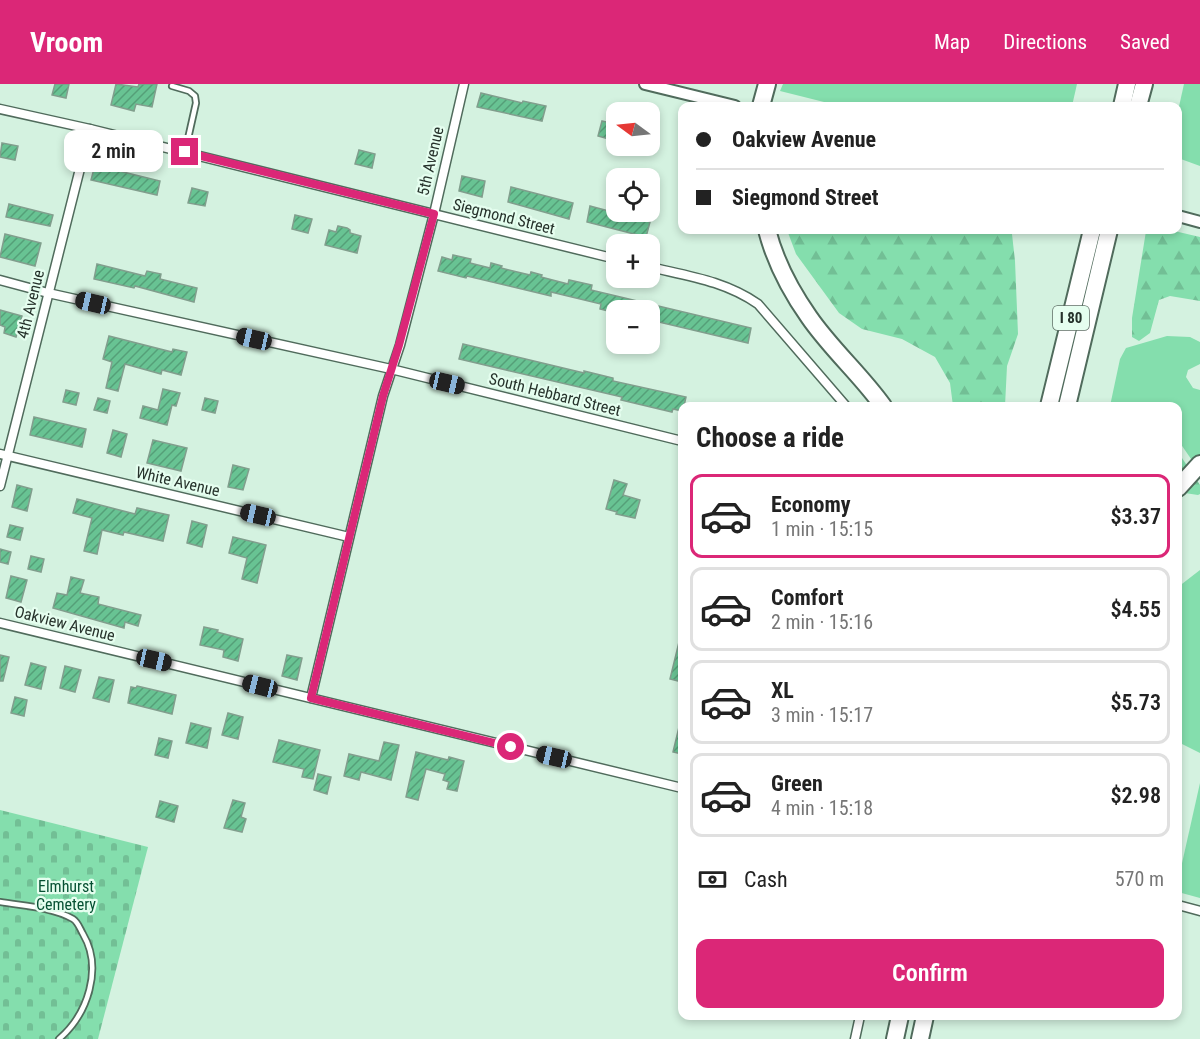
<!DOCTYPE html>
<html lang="en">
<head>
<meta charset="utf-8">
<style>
	:root { --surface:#fff; --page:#f6f6f6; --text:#222; --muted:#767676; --line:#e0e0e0; --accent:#db2777 }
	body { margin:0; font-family:"Roboto Condensed",sans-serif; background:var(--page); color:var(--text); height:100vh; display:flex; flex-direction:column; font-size:22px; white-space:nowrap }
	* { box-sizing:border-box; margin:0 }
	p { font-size:20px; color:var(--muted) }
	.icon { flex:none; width:33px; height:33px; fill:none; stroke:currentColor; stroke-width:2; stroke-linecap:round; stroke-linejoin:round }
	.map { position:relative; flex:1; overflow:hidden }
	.panel { position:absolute; left:678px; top:318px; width:504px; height:618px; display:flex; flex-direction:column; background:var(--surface); border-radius:12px; box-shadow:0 3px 9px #0003 }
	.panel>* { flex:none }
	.guide { position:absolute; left:678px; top:18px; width:504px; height:132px; border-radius:12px; box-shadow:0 3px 9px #0003; display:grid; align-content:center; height:132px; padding:0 18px; background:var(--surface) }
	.needle { width:39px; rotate:285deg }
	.controls { position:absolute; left:606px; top:18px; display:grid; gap:12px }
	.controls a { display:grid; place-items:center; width:54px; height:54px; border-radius:12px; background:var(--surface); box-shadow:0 3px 9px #0003; font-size:30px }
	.end { position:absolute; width:27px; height:27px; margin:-14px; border:8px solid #db2777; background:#fff; box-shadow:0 0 0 3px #fff }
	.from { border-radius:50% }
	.bubble { position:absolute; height:42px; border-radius:12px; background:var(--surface); box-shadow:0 3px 9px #0003; font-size:20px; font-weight:600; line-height:42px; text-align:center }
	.car { position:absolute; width:18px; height:36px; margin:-18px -9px; border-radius:8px; box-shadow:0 0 4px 2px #0007; background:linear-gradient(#222 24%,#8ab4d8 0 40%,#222 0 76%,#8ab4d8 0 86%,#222 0) }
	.guide b { display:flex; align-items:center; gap:21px; height:57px; font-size:22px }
	.guide b+b { border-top:2px solid var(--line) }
	.guide i { width:15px; height:15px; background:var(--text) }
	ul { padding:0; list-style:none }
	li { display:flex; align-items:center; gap:18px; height:84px; margin:0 12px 9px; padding:0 6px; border:3px solid var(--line); border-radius:12px }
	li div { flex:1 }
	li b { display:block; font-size:22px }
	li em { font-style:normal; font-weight:600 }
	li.current { border-color:var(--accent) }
	li>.icon { width:54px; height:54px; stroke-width:1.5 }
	h2 { padding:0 18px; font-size:27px; line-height:72px }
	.pay { display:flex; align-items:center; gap:15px; height:66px; padding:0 18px; font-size:22px }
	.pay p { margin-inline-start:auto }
	.primary-button { display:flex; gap:12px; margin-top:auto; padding:12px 18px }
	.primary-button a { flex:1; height:69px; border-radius:12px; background:var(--accent); color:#fff; font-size:24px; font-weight:600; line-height:69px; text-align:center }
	header { display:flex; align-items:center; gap:36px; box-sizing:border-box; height:84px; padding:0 30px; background:var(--accent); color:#fff }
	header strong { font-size:28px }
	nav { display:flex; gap:33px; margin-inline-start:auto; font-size:21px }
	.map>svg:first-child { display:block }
</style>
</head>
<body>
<header>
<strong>Vroom</strong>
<nav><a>Map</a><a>Directions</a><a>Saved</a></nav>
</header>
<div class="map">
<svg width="1200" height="955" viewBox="0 0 1200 955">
	<defs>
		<pattern id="forest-firs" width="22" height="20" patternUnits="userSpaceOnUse" patternTransform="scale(1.5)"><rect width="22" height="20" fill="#84dead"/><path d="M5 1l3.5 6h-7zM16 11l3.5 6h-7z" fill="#72bf95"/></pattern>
		<pattern id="cemetery-stones" width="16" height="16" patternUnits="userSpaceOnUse" patternTransform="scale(1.5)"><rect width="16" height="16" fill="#84dead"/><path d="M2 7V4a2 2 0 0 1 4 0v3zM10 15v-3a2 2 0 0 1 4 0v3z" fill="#72bf95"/></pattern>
		<pattern id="building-hatch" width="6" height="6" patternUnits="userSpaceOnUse" patternTransform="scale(1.5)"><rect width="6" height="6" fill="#68c393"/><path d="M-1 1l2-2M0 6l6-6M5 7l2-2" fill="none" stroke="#559f78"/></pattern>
	</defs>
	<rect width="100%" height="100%" fill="#d4f2e0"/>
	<g fill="#84dead">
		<path d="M783 0H1077L1072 22H840L780 7Z"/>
		<path d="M1184 0H1200V82L1178 74V27Z"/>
		<path d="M1167 252 1190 253 1200 258V280L1188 286 1186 293 1193 304 1200 306V388L1178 356V322H1110L1120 275 1126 264Z"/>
		<path d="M1200 486V669L1178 658V503Z"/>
		<path d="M1200 699V814L1178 808V797Z"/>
	</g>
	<g fill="url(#forest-firs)">
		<path d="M787 146H1009L1012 150 1015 177 1018 250 1007 282 1005 322H953L950 299 935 273 902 255 862 245 839 229 796 170Z"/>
		<path d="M1148 146H1170L1200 153V217L1170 212 1159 216 1150 249 1139 257 1132 253V234L1146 147Z"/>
		<path d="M1178 368 1200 401V410L1198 411 1178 408Z"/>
	</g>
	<path fill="url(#cemetery-stones)" d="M0 726 148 763 98 955H0Z"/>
	<g fill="url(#building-hatch)" stroke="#819e8d" stroke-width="1.5">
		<path d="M55 0H69L66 14 52 11Z"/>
		<path d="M116 0 138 3 139 0H157L152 23 136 20 134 27 111 21Z"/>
		<path d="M481 9 522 19 523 17 546 22 542 37 477 23Z"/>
		<path d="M602 37 616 40V57L598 52Z"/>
		<path d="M2 59 18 62 15 76 0 73Z"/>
		<path d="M359 66 375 70 372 84 355 80Z"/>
		<path d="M95 81 160 97 157 111 91 96Z"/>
		<path d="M462 92 485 97 482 113 459 107Z"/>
		<path d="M511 103 573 119 569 135 508 118Z"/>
		<path d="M192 104 208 108 205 122 188 119Z"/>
		<path d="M9 120 53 131 50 142 6 133Z"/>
		<path d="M590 122 650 138 646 153 587 138Z"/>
		<path d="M295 131 312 135 308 149 292 145Z"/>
		<path d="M338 142 347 144 350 146V149L361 152 357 169 325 161 329 146 336 148Z"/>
		<path d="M5 150 41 159 35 182 0 173Z"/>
		<path d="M453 171 471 175 470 179 490 184 491 179 502 182 501 184 530 191 531 188 542 191 541 193 568 200 569 196 592 201 591 206 751 244 748 259 650 236V226H616V229L600 225 601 220 551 208V212L467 192 466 194 438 187 442 173 452 176Z"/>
		<path d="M97 180 145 192 147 187 161 190 160 195 197 204 194 218 135 202 134 204 94 195Z"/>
		<path d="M0 226 22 232 16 253 4 249 5 243 0 241Z"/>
		<path d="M109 252 172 268 173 265 187 268 181 291 162 286 161 290 125 280 118 307 106 304 112 278 103 275Z"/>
		<path d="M463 260 584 289V287L613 294V297L686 313 684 322H682V327L673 325 672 328 621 316 622 313 459 275Z"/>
		<path d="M163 305 180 309 176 322 172 321 167 341 140 334 143 322 158 326Z"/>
		<path d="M66 306 79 309 76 321 63 318Z"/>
		<path d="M98 314 110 317 107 329 94 326Z"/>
		<path d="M205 314 218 317 215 329 202 326Z"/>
		<path d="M34 333 86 345 82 363 30 351Z"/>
		<path d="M113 346 127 350 121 373 107 369Z"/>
		<path d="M153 356 187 364 181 387 147 379Z"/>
		<path d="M233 381 249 385 243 406 228 403Z"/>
		<path d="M614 396 627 400 623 411 640 416 635 434 616 430 617 428 606 425Z"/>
		<path d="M17 401 32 405 27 427 12 423Z"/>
		<path d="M77 415 135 430 137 424 169 431 163 457 124 448 123 451 102 446 97 470 84 467 92 434 73 429Z"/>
		<path d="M192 437 207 441 202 463 187 459Z"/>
		<path d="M10 441 23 444 20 456 7 453Z"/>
		<path d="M233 453 266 461 257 499 242 495 247 474 229 469Z"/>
		<path d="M0 465 11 468 8 480 0 478Z"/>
		<path d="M31 472 44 475 41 488 28 485Z"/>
		<path d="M11 492 27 496 21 518 6 514Z"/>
		<path d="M71 493 84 496 80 509 99 513 98 520 141 531 138 542 125 538 124 544 53 524 57 509 67 511Z"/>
		<path d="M204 543 218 546 217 548 243 555 238 577 223 573 224 566 200 561Z"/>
		<path d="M679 558H682V598L670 595Z"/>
		<path d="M0 571 9 573 3 597H0Z"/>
		<path d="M287 571 302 574 297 596 282 592Z"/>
		<path d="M31 579 46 583 41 605 25 601Z"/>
		<path d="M65 582 81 586 75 608 60 604Z"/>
		<path d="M99 593 114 596 109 618 93 614Z"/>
		<path d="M137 602 176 611 172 630 128 619 131 603 136 604Z"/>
		<path d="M15 613 27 616 24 632 11 629Z"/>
		<path d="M228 629 243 633 238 655 222 651Z"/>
		<path d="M191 639 211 644 207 664 186 659Z"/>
		<path d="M679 643 682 644V670L673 668Z"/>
		<path d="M159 654 172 657 168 674 155 671Z"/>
		<path d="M279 656 320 666 313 695 302 693 304 685 273 678Z"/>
		<path d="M384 658 399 661 391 696 361 688 359 696 344 692 349 670 379 677Z"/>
		<path d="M416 668 448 676 449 673 464 677 457 707 447 705 449 698 443 696 445 690 426 685 418 716 406 713Z"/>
		<path d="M318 690 331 693 327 710 314 706Z"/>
		<path d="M233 716 245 719 241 733 246 735 242 748 224 744Z"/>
		<path d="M160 717 178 722 174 738 156 733Z"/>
	</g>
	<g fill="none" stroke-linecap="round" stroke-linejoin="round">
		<g stroke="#506b5c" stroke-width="8">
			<g id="service">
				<path d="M172 2 189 7 195 12 196 19 185 68"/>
				<path d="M0 818C23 822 52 823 73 835 78 838 80 845 83 850 103 884 88 930 59 955"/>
			</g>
		</g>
		<g stroke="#506b5c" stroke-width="11">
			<g id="minor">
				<path d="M0 25 90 45 616 175"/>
				<path d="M650 183C688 192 725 197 758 220L846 322"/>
				<path d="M0 196 48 209 391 285 682 357"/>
				<path d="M0 370 349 453"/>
				<path d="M0 402 90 45"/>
				<path d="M0 539 682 704"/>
				<path d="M311 614 383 312 400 261 434 130 464 0"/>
				<path d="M1178 821 1200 827"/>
				<path d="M855 955 860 932"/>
			</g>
		</g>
		<g stroke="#506b5c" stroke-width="14">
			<g id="tertiary">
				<path d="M645 0 735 22"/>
				<path d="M1178 132 1200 138"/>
			</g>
		</g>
		<g stroke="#506b5c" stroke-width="20">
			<g id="motorway">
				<path d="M761 22 767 0"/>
				<path d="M1122 22 1127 0"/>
				<path d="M1138 22 1144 0"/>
				<path d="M767 146C775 177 790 206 809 233 831 265 861 291 883 322"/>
				<path d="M1049 322 1092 146"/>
				<path d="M1067 322 1109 146"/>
				<path d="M1178 404 1200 380"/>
				<path d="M895 955 900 932"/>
				<path d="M920 955 925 932"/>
			</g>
		</g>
		<use href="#service" stroke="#fff" stroke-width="4.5"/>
		<use href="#minor" stroke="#fff" stroke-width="8"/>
		<use href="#tertiary" stroke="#fff" stroke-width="10"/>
		<use href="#motorway" stroke="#fff" stroke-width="16"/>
	</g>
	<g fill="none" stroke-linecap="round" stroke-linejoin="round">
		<path stroke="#db2777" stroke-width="8" d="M185 68 434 130 399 261 383 312 311 614 511 663"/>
	</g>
	<g text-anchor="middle" stroke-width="4.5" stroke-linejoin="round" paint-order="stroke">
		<rect fill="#e5feef" stroke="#5f6f66" stroke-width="1.5" x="1053" y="222" width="36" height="24" rx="4.5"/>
		<g font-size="15" font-weight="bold" fill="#26322b">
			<text x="1071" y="239">I 80</text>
		</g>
		<g font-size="16" fill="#26322b" stroke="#e5feef">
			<text transform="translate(430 77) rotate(-77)" y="6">5th Avenue</text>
			<text transform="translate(504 132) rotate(14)" y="6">Siegmond Street</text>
			<text transform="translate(30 220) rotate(-76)" y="6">4th Avenue</text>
			<text transform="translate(555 310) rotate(14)" y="6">South Hebbard Street</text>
			<text transform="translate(178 397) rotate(13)" y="6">White Avenue</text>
			<text transform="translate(65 539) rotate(14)" y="6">Oakview Avenue</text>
		</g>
		<g font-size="16" fill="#055032" stroke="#e5feef">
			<text x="66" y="808">Elmhurst<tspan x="66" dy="18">Cemetery</tspan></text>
		</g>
	</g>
</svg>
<div class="controls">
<a><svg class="needle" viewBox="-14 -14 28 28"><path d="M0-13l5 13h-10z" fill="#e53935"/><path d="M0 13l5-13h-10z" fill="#767676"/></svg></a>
<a><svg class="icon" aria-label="locate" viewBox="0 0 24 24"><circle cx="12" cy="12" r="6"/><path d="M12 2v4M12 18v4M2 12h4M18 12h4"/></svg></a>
<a>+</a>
<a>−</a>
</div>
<i class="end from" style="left:511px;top:663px"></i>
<i class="end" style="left:185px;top:68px"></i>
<div class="bubble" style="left:64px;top:46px;width:99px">2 min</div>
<i class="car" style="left:93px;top:219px;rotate:283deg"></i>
<i class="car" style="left:254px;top:255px;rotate:283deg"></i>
<i class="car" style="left:447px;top:299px;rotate:103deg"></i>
<i class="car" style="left:258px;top:431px;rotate:283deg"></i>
<i class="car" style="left:154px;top:576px;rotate:103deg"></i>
<i class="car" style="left:260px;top:602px;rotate:284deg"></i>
<i class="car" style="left:554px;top:673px;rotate:283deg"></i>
<div class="guide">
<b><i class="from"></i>Oakview Avenue</b>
<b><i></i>Siegmond Street</b>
</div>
<section class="panel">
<h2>Choose a ride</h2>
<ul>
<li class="current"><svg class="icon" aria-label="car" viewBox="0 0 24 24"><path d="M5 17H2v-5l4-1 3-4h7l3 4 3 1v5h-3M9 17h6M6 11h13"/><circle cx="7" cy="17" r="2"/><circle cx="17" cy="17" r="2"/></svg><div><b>Economy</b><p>1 min · 15:15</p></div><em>$3.37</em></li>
<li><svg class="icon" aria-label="car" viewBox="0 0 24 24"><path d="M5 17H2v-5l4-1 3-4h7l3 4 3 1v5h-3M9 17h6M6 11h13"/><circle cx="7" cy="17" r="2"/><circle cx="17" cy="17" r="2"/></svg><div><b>Comfort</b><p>2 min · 15:16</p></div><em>$4.55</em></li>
<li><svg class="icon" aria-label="car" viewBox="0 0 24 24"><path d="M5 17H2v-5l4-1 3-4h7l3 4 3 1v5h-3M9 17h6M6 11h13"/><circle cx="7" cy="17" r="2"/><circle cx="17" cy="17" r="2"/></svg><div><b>XL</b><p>3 min · 15:17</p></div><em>$5.73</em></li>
<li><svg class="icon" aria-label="car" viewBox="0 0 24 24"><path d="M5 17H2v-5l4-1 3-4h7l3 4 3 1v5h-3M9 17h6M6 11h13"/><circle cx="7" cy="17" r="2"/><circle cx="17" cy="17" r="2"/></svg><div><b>Green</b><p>4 min · 15:18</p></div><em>$2.98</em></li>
</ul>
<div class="pay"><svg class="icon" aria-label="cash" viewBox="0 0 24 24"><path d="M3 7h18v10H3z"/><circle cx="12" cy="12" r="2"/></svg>Cash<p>570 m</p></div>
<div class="primary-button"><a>Confirm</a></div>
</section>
</div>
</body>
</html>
